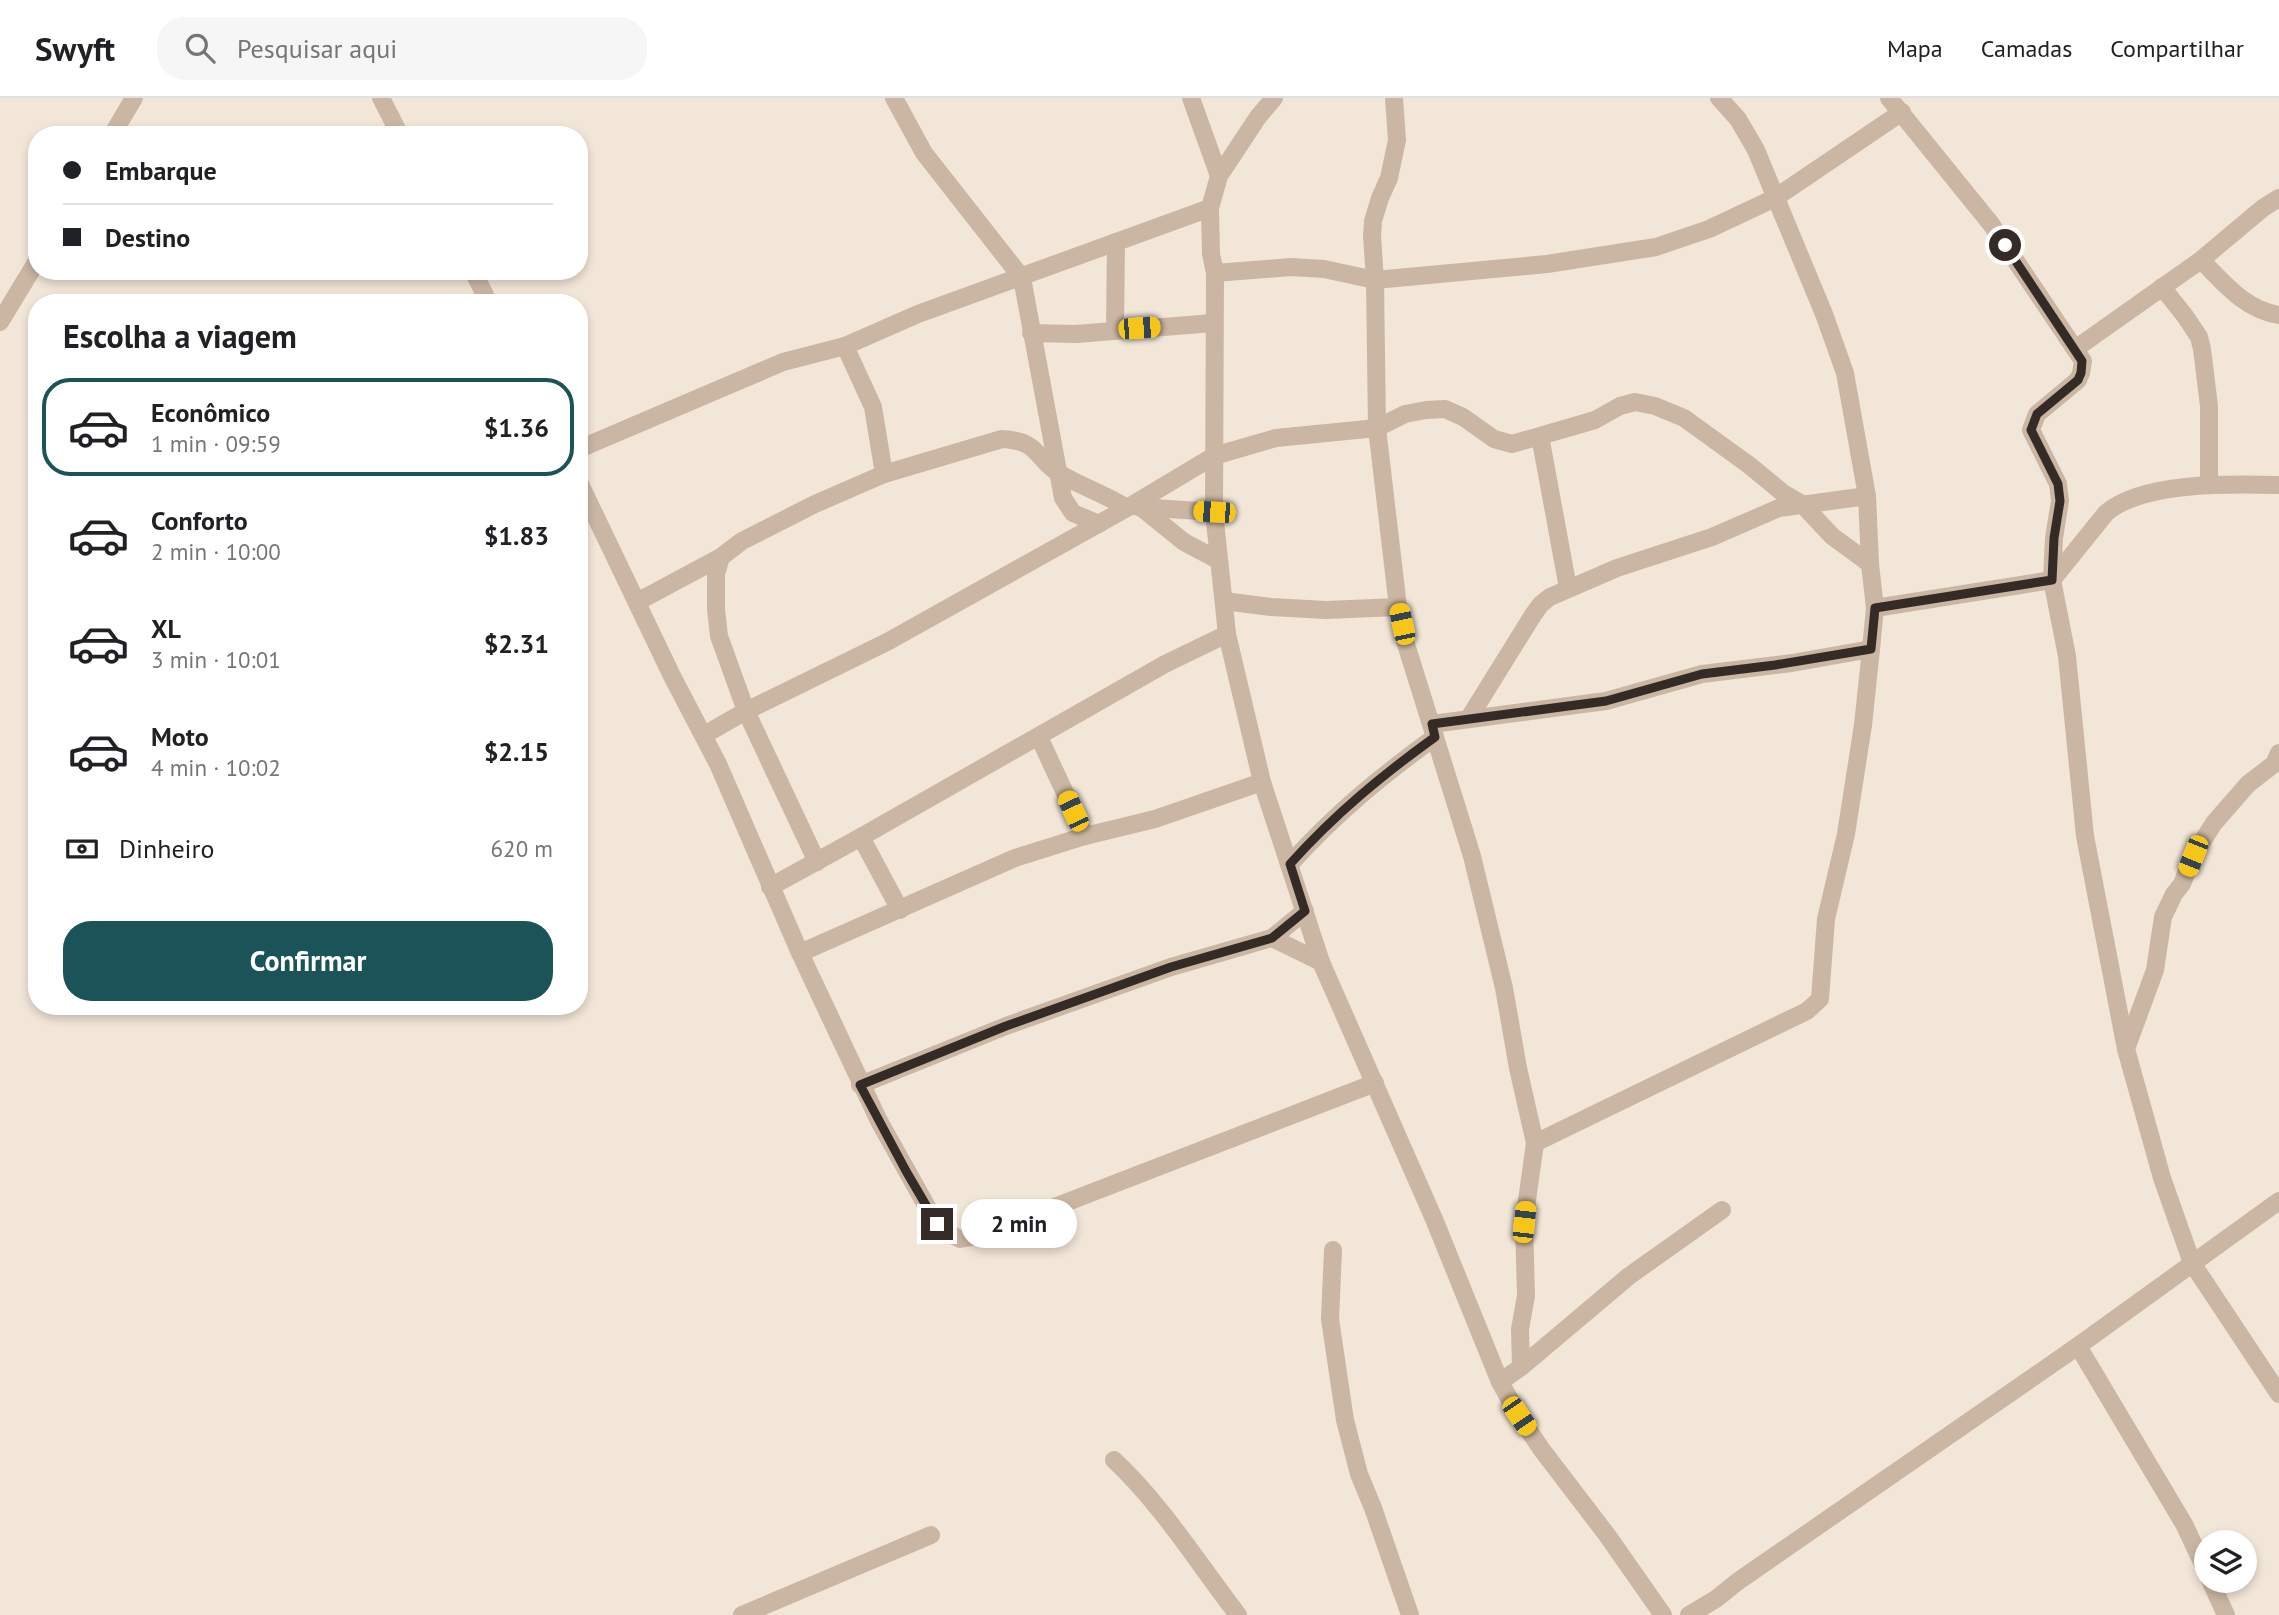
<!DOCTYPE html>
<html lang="pt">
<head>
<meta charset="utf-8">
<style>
	:root { --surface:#fff; --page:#f6f6f6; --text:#202124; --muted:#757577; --line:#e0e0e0; --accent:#1a5358 }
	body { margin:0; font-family:"PT Sans",sans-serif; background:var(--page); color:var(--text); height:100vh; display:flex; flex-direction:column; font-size:26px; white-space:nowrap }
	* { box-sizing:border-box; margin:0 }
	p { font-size:23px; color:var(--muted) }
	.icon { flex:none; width:38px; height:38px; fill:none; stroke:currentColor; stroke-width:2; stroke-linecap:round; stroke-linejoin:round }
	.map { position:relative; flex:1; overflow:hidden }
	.details { position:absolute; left:28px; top:196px; width:560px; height:721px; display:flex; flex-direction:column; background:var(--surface); border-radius:28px; box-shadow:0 4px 10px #0003 }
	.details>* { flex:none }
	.banner { position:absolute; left:28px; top:28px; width:560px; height:154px; border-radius:28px; box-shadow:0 4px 10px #0003; display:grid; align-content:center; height:154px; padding:0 35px; background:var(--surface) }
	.fabs { position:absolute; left:2194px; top:1432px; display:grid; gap:14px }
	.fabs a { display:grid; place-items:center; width:63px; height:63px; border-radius:50%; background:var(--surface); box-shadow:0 4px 10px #0003; font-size:35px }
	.end { position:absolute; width:32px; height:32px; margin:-16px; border:9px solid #352b26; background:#fff; box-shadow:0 0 0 4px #fff }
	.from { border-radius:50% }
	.bubble { position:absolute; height:49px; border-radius:24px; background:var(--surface); box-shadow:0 4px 10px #0003; font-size:23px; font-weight:700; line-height:49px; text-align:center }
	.car { position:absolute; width:21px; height:42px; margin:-21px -10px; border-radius:9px; box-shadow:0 0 5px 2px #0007; background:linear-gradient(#f5c518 24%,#345 0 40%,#f5c518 0 76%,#345 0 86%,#f5c518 0) }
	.banner b { display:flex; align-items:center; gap:24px; height:66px; font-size:26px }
	.banner b+b { border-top:2px solid var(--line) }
	.banner i { width:18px; height:18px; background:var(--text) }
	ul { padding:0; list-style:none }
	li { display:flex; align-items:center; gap:21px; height:98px; margin:0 14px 10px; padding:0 21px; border:4px solid transparent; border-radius:28px }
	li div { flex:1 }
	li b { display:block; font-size:26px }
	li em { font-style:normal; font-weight:700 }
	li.current { border-color:var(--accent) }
	li>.icon { width:63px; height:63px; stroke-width:1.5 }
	h2 { padding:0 35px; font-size:32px; line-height:84px }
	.pay { display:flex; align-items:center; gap:18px; height:77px; padding:0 35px; font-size:26px }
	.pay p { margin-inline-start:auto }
	.cta { display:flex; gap:14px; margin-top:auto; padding:14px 35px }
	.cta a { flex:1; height:80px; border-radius:28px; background:var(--accent); color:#fff; font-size:28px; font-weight:700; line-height:80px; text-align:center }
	header { display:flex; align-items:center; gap:42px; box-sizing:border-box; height:98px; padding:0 35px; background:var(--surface); border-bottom:2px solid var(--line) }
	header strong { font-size:33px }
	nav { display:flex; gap:38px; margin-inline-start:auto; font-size:24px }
	.search { width:490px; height:63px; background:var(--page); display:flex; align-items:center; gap:18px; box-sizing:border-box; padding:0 24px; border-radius:28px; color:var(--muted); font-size:26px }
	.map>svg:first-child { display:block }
</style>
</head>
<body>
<header>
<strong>Swyft</strong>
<div class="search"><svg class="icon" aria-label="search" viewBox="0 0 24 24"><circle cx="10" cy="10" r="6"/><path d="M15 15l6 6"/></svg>Pesquisar aqui</div>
<nav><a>Mapa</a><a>Camadas</a><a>Compartilhar</a></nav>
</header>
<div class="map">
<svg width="2279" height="1517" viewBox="0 0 2279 1517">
	<rect width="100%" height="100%" fill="#f2e6d8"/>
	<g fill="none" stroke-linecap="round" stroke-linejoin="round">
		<g stroke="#cbb6a3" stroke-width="18">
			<path d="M381 0 400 37"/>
			<path d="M894 0 924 55 1022 180 1063 400 1073 415 1099 426"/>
			<path d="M1191 0 1219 78"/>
			<path d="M1274 0 1258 19 1219 78 1210 110 1211 156 1215 175 1214 414 1227 536 1262 684 1321 864 1434 1121 1500 1284 1519 1318 1542 1352 1607 1437 1663 1517"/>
			<path d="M1394 0 1397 42 1389 80 1380 100 1373 123 1372 138 1375 182 1377 330 1398 509 1405 543 1472 758 1504 890 1518 970 1535 1045 1524 1124 1526 1198 1520 1231 1521 1269 1500 1284"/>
			<path d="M1889 0 1991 126 2083 263 2081 275 2078 282 2037 316 2031 332 2058 386 2060 403 2054 440 2052 482 2067 558 2085 738 2126 951 2162 1080 2192 1165 2279 1296"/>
			<path d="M112 37 134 0"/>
			<path d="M2201 162C2224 185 2245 212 2279 217"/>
			<path d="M473 173 489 205"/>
			<path d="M1215 175 1291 169 1324 171 1375 182 1547 166 1656 149 1709 131 1775 100 1902 14"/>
			<path d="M2162 189 2185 218 2199 239 2202 251 2209 308V387"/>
			<path d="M0 224 37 163"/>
			<path d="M1115 232 1116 144"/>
			<path d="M1031 235 1076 236 1213 225"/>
			<path d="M845 248 873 309 884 376 1002 341C1042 343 1035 363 1062 377 1083 389 1106 397 1127 410"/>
			<path d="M2075 251 2201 162 2263 110 2279 100"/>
			<path d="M1540 338 1568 490"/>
			<path d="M579 351 783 264 845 248 918 216 1210 110"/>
			<path d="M579 384 672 578 718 666 800 855 879 1023 931 1116 944 1133 960 1141 982 1137 1375 985"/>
			<path d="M1138 409 1214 414"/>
			<path d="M1142 410 1184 444 1218 462"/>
			<path d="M1224 503 1271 509 1326 512 1398 509"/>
			<path d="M637 504 721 459"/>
			<path d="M1875 510 2052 482 2106 415C2143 383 2232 386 2279 387"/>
			<path d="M1469 620 1533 517 1541 506 1550 499 1617 470 1712 439 1779 410 1867 398"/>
			<path d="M1432 626 1606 603 1702 576 1792 565 1871 551"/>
			<path d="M704 637 746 613 887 544 1127 410 1214 358 1276 340 1377 330 1405 316 1426 312 1445 311 1463 319 1494 341 1512 346 1595 322 1620 308 1635 304 1655 308 1684 320 1749 367 1783 395 1802 406 1832 438 1870 466"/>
			<path d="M1039 639 1085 738"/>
			<path d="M861 739 900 812"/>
			<path d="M817 764 746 613 719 538 716 511V476L721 459 742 443 815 406 884 376"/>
			<path d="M1290 766C1335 716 1381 678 1435 639"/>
			<path d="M770 789 861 739 1165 566 1227 536"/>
			<path d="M1272 840 1321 864"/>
			<path d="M800 855 1015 760 1085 738 1155 721 1262 684"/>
			<path d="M2126 951 2155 872 2163 819 2174 796 2182 786 2193 758 2214 725 2248 686 2274 666 2279 655"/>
			<path d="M860 987 1006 928 1171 869 1272 840 1305 813"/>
			<path d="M1535 1045 1807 913 1820 901 1826 821 1846 736 1863 627 1871 551 1875 510 1870 466 1867 398 1845 275 1824 216 1756 52 1738 21 1719 0"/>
			<path d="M1333 1152 1330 1221 1345 1322 1359 1376 1373 1410 1410 1517"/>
			<path d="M2078 1248 2184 1426 2207 1475"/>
			<path d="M1521 1269 1629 1178 1722 1112"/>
			<path d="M1114 1362C1163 1408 1197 1464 1238 1517"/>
			<path d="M2210 1482 2226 1517"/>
			<path d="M742 1517 931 1437"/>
			<path d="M1689 1517 1716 1501 1737 1484 2078 1248 2279 1103"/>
		</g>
	</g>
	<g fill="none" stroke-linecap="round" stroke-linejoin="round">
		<path stroke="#352b26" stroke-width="9" d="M937 1126 906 1073 860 987 1006 928 1171 869 1272 840 1305 813 1290 766C1335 716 1381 678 1435 639L1432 626 1606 603 1702 576 1775 567 1871 551 1875 510 2052 482 2054 440 2060 403 2058 386 2031 332 2037 316 2078 282 2081 275 2082 263 2005 147"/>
	</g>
</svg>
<div class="fabs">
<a><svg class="icon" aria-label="layers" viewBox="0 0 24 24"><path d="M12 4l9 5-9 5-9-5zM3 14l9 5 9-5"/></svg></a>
</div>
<i class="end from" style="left:2005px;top:147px"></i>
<i class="end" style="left:937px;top:1126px"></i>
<div class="bubble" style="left:961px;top:1101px;width:116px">2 min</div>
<i class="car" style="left:1139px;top:230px;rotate:86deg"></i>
<i class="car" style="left:1214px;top:414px;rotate:273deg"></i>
<i class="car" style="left:1402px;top:526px;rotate:348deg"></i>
<i class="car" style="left:1073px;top:713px;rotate:335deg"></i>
<i class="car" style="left:2193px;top:758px;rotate:202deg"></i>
<i class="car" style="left:1524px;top:1124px;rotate:6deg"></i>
<i class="car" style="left:1519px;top:1318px;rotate:146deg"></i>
<div class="banner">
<b><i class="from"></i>Embarque</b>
<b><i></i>Destino</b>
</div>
<section class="details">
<h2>Escolha a viagem</h2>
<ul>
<li class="current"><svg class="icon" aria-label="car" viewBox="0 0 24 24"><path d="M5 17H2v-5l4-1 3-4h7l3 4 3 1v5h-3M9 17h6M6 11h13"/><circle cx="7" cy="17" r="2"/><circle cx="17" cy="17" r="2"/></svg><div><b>Econômico</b><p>1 min · 09:59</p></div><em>$1.36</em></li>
<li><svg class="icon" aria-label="car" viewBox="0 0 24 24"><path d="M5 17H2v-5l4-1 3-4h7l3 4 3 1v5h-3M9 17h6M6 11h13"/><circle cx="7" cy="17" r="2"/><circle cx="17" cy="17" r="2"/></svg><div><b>Conforto</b><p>2 min · 10:00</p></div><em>$1.83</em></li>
<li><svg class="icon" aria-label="car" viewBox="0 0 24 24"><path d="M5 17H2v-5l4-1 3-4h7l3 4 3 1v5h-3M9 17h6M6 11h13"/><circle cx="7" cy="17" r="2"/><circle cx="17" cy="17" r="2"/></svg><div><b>XL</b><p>3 min · 10:01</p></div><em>$2.31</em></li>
<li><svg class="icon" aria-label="car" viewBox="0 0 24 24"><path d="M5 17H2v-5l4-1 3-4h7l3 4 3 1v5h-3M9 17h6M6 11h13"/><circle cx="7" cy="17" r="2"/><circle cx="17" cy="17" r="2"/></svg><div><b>Moto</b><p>4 min · 10:02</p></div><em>$2.15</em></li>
</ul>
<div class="pay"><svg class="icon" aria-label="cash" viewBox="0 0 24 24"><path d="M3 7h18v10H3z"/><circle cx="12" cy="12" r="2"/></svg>Dinheiro<p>620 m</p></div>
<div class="cta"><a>Confirmar</a></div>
</section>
</div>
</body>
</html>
